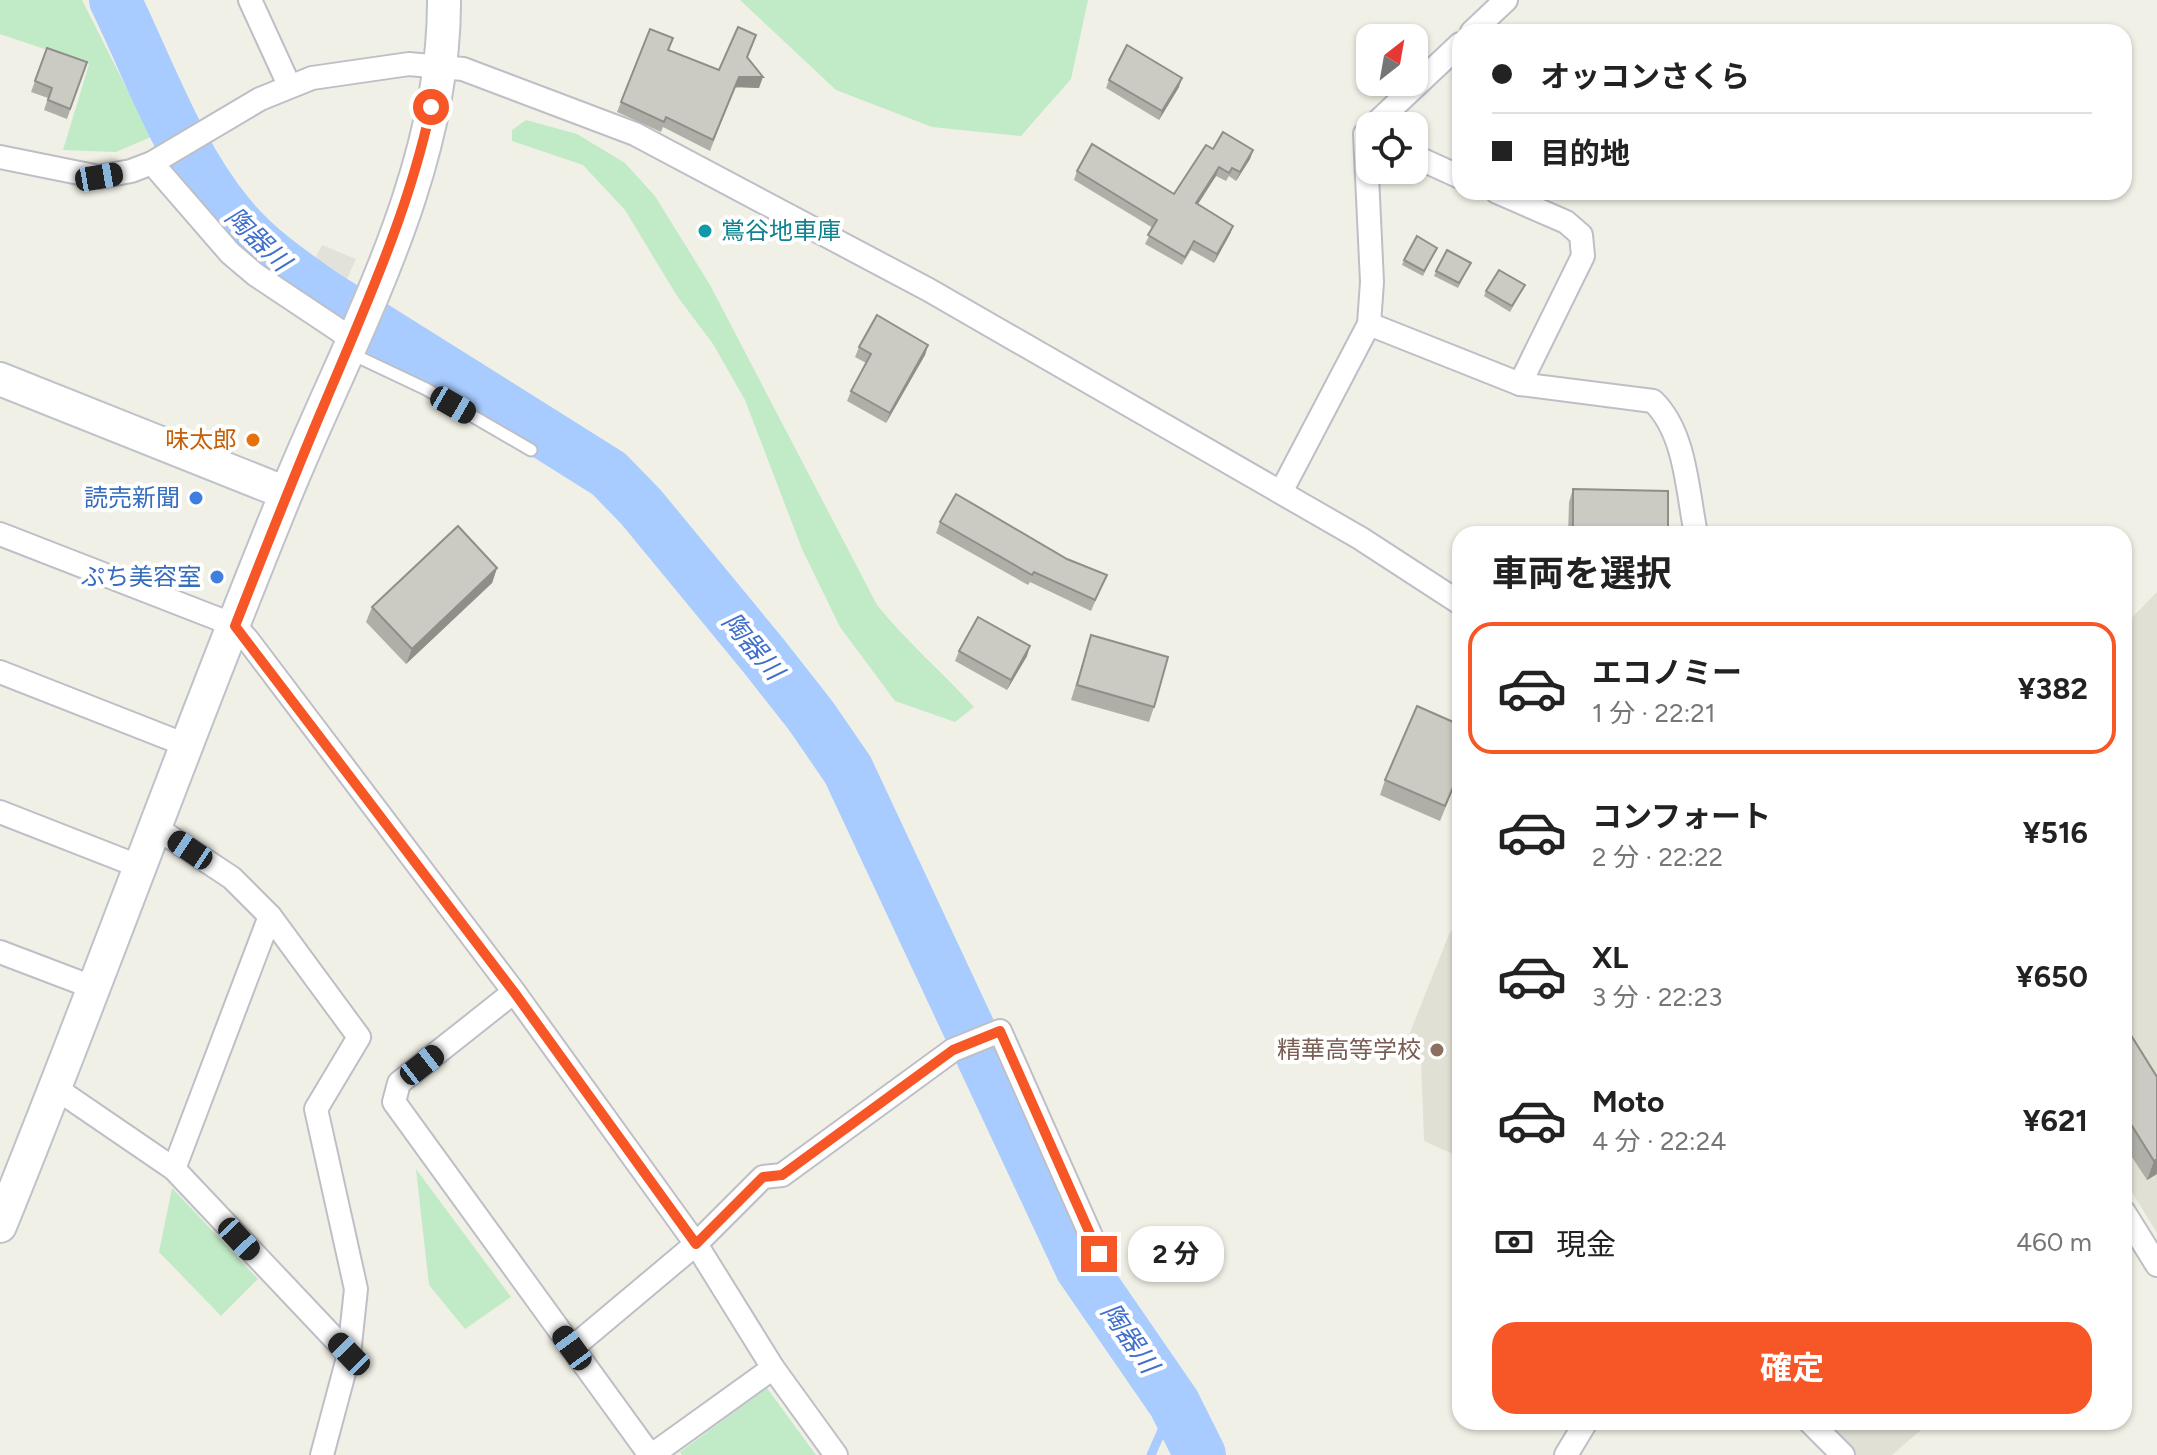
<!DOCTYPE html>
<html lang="ja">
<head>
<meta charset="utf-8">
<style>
	:root { --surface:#fff; --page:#f2f2f2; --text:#222; --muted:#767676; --line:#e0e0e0; --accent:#f75626 }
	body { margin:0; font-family:Figtree,"Noto Sans JP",sans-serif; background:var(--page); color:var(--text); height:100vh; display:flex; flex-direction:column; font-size:30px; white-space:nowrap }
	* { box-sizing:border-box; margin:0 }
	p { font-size:26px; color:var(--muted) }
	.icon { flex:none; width:44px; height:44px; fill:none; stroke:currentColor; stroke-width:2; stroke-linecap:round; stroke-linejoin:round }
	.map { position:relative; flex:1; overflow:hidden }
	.sheet { position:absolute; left:1452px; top:526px; width:680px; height:904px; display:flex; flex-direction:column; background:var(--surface); border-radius:24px; box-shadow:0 2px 6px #0004 }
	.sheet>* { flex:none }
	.hud { position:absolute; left:1452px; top:24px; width:680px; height:176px; border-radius:24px; box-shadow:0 2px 6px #0004; display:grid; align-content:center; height:176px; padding:0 40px; background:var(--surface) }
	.needle { width:52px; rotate:31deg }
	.tools { position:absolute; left:1356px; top:24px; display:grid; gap:16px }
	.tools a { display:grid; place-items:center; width:72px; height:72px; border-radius:16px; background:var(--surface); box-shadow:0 2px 6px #0004; font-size:40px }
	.end { position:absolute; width:36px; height:36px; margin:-18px; border:10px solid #f75626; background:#fff; box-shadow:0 0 0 4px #fff }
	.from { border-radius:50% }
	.bubble { position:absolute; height:56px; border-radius:24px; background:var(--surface); box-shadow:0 2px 6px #0004; font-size:26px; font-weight:700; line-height:56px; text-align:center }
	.car { position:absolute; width:24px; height:48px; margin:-24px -12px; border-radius:10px; box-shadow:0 0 6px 2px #0007; background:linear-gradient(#222 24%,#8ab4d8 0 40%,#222 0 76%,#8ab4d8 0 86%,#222 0) }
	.hud b { display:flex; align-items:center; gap:28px; height:76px; font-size:30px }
	.hud b+b { border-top:2px solid var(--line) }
	.hud i { width:20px; height:20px; background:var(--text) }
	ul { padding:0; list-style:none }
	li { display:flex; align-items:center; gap:24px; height:132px; margin:0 16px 12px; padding:0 24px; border:4px solid transparent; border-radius:24px }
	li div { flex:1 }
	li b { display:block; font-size:30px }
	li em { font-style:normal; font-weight:700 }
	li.active { border-color:var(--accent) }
	li>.icon { width:72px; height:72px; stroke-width:1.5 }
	h2 { padding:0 40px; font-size:36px; line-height:96px }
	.pay { display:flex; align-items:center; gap:20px; height:88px; padding:0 40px; font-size:30px }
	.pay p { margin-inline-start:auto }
	.button { display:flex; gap:16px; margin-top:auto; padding:16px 40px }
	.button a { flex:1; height:92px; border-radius:24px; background:var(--accent); color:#fff; font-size:32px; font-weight:700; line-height:92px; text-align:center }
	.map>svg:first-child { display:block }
</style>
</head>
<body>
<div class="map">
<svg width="2157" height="1455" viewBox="0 0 2157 1455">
	<rect width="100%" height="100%" fill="#f1f0e6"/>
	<path fill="#e2e2da" d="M322 245 356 259 344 285 312 264Z"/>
	<g fill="#e1e0d5">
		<path d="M2157 592V1233L2124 1179V626Z"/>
		<path d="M1460 929V1157L1424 1141 1421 1061 1407 1040 1450 932Z"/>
		<path d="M1819 1422H1930L1892 1455H1856Z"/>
	</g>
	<g fill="#c1eac7">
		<path d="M0 0H82L151 137 116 152 63 150 89 64 0 34Z"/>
		<path d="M740 0H1088L1071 79 1021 136 932 127 836 90Z"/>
		<path d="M526 120 577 134 625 163 655 196 710 285 877 605C906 641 942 672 974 707L955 722 895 701 840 627 802 549 745 400 713 344 677 296 625 210 583 165 512 141V130Z"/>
		<path d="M416 1169 511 1297 465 1329 429 1285Z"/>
		<path d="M172 1188 258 1279 221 1316 159 1252Z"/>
		<path d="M767 1388 816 1455H682L680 1452Z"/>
	</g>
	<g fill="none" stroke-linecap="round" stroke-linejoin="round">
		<path stroke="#a8ccff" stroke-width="9" d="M1151 1455 1174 1403"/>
		<path stroke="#a8ccff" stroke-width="52" d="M115 0C150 72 179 155 230 216 256 248 291 272 324 295L609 474 641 507 763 655 811 716 848 770 1081 1268 1174 1403 1200 1455"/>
		<g stroke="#bebfc6" stroke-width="15">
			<path id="lane" d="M352 354 426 389 531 450"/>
		</g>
		<g stroke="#bebfc6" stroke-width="26">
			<g id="street">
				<path d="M250 0 289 85"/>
				<path d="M1472 32 1506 0"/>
				<path d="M1373 126 1460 44"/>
				<path d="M1414 156 1460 177"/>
				<path d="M0 157 99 177 131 171 152 163 260 99 312 78 409 64 463 69 635 134 929 290 1360 538 1460 603"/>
				<path d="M152 163 230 253 256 275 352 339"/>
				<path d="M1497 192 1566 222 1581 235 1583 256 1520 384"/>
				<path d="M1369 324 1520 384 1653 401C1686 433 1687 490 1696 534"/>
				<path d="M1281 492 1369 324 1372 282 1365 134 1370 129"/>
				<path d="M0 534 216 618 235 626 247 639 514 992 696 1244 773 1368 836 1455"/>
				<path d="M0 672 186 745"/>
				<path d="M0 812 138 866"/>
				<path d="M155 827 232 878 270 916 359 1037 316 1109 356 1289 349 1354 322 1455"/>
				<path d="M0 952 92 987"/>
				<path d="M514 992 399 1083 394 1102 650 1455"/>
				<path d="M54 1087 174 1169 349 1354"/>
				<path d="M174 1169 270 916"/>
				<path d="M2124 1212 2157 1265"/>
				<path d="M572 1348 696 1244 763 1177 782 1175 953 1050 1000 1031 1099 1254"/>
				<path d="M1810 1422 1843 1455"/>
				<path d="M652 1455 773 1368"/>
				<path d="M1566 1455 1586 1422"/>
			</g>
		</g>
		<g stroke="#c0c2ca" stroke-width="36">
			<g id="secondary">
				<path d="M0 379 286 493"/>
				<path d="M0 1226C99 983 187 734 287 491 351 335 445 173 444 0"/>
			</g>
		</g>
		<use href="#lane" stroke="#fff" stroke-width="11"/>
		<use href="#street" stroke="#fff" stroke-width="22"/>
		<use href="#secondary" stroke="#fff" stroke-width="32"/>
	</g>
	<g fill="#afafa8">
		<path d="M650 29 669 50 719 70 747 58 759 88 735 87 710 151 663 127 661 132 617 112Z"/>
		<path d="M47 48 87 62 67 119 44 110 48 98 31 92Z"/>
		<path d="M1109 80 1179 87 1159 120 1106 88Z"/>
		<path d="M1213 149 1253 150 1250 159 1236 181 1229 176 1226 181 1216 176 1197 204 1233 226 1230 234 1214 263 1191 250 1182 265 1145 244 1153 228 1074 180 1077 171 1174 194Z"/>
		<path d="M1437 248 1423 276 1402 265 1404 260Z"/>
		<path d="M1471 263 1458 288 1434 276 1436 271Z"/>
		<path d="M1525 285 1510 312 1484 296 1486 291Z"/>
		<path d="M928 345 925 355 886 423 847 401 851 391 866 363 855 357 859 347Z"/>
		<path d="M1573 489 1668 534H1568L1569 502Z"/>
		<path d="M940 522 1067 559 1107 575 1091 611 1030 582 1028 585 936 533Z"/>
		<path d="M497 568 492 583 406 664 366 622 372 607Z"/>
		<path d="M1091 635 1154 707 1149 722 1071 700Z"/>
		<path d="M959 651 1027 656 1007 690 955 661Z"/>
		<path d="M1460 725V773L1440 821 1380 795 1385 780Z"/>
		<path d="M2124 1024 2157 1174 2147 1180 2124 1145Z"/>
	</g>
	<g fill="#8f8e88">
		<path d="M739 77H763L759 88 735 87 710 151Z"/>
		<path d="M1182 78 1179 87 1159 120 1162 111Z"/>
		<path d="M1253 150 1250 159 1236 181 1240 172Z"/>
		<path d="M1219 167 1216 176 1193 212 1196 203Z"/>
		<path d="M1233 226 1230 234 1214 263 1217 254Z"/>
		<path d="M928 345 925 355 886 423 890 413Z"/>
		<path d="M497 568 492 583 406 664 412 649Z"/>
		<path d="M1030 646 1027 656 1007 690 1011 680Z"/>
		<path d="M2157 1159V1174L2147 1180 2154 1161Z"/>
	</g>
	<g fill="#cccbc3" stroke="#8f8e88" stroke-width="2">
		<path d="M738 27 756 35 747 57 763 77H739L713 140 666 117 664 122 621 102 650 29 673 38 668 50 719 70Z"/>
		<path d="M1127 45 1182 78 1162 111 1109 80Z"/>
		<path d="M47 48 87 62 70 109 48 100 52 88 35 81Z"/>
		<path d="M1223 132 1253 150 1240 172 1232 168 1229 173 1219 167 1196 203 1233 226 1217 254 1194 241 1185 257 1148 235 1157 220 1077 171 1092 144 1174 194 1206 145 1213 149Z"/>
		<path d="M1417 236 1437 248 1424 271 1404 260Z"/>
		<path d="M1447 250 1471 263 1459 283 1436 271Z"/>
		<path d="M1499 270 1525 285 1512 306 1486 291Z"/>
		<path d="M877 315 928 345 890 413 851 391 871 354 859 347Z"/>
		<path d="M1573 489 1668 491V534H1573Z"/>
		<path d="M956 494 1067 559 1107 575 1095 600 1034 572 1032 575 940 522Z"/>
		<path d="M458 526 497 568 412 649 372 607Z"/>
		<path d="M978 617 1030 646 1011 680 959 651Z"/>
		<path d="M1091 635 1168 657 1154 707 1077 685Z"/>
		<path d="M1417 706 1460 725V771L1445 806 1385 780Z"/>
		<path d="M2124 1024 2157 1077V1159L2154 1161 2124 1113Z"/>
	</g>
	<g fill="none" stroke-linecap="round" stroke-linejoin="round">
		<path stroke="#f75626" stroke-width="10" d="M431 107C409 211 365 307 324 405 293 478 264 552 235 626L514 992 696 1244 763 1177 782 1175 953 1050 1000 1031 1099 1254"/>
	</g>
	<circle fill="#0f9aa8" stroke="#fff" stroke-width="3" cx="705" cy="231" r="8"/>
	<circle fill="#e8710a" stroke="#fff" stroke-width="3" cx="253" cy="440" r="8"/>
	<g fill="#3f7fe0" stroke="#fff" stroke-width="3">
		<circle cx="196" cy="498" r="8"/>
		<circle cx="217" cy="577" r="8"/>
	</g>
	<circle fill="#8d6e63" stroke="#fff" stroke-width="3" cx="1437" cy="1050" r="8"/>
	<g text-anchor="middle" stroke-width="8" stroke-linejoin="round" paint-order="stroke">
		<g font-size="24" fill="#0d838f" stroke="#fff" text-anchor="start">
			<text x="721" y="239">鴬谷地車庫</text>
		</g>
		<g font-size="24" fill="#c56008" stroke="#fff" text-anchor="end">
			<text x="237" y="448">味太郎</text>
		</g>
		<g font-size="24" fill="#366cbe" stroke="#fff" text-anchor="end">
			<text x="180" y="506">読売新聞</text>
			<text x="201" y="585">ぷち美容室</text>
		</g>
		<g font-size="24" fill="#785e54" stroke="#fff" text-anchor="end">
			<text x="1421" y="1058">精華高等学校</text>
		</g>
		<g font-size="26" font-style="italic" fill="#406fcd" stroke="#fff">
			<text transform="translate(258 239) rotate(44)" y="9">陶器川</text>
			<text transform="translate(753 646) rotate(50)" y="9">陶器川</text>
			<text transform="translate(1130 1338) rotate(55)" y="9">陶器川</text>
		</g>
	</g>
</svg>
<div class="tools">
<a><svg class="needle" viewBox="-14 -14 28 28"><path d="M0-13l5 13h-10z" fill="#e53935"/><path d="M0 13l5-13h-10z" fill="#767676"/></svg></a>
<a><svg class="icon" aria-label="locate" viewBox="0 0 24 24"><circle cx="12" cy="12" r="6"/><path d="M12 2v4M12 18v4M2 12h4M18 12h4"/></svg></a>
</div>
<i class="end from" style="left:431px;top:107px"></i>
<i class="end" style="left:1099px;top:1254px"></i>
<div class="bubble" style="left:1128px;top:1226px;width:96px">2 分</div>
<i class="car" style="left:99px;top:177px;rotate:80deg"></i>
<i class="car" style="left:453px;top:405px;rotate:120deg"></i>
<i class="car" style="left:190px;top:850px;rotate:304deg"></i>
<i class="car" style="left:422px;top:1065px;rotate:52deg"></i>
<i class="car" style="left:239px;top:1239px;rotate:137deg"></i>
<i class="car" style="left:572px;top:1348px;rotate:324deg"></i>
<i class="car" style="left:349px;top:1354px;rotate:316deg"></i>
<div class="hud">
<b><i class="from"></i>オッコンさくら</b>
<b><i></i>目的地</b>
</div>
<section class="sheet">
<h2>車両を選択</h2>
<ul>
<li class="active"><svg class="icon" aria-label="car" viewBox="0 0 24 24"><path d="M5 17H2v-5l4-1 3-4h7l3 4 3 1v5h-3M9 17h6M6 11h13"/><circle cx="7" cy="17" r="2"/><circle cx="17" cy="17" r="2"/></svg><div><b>エコノミー</b><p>1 分 · 22:21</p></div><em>¥382</em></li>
<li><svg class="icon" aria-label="car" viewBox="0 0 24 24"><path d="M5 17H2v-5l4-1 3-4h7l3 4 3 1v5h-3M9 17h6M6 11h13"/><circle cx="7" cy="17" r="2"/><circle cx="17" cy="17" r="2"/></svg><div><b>コンフォート</b><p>2 分 · 22:22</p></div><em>¥516</em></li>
<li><svg class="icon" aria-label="car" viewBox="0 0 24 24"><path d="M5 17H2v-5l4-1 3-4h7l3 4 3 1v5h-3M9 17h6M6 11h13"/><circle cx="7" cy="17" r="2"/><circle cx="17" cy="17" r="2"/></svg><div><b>XL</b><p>3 分 · 22:23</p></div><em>¥650</em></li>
<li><svg class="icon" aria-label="car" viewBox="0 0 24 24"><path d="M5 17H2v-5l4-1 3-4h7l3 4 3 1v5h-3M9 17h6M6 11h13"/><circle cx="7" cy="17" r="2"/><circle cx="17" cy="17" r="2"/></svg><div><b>Moto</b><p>4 分 · 22:24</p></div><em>¥621</em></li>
</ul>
<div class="pay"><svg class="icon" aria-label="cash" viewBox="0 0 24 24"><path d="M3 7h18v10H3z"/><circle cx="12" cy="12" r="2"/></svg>現金<p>460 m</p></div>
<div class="button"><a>確定</a></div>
</section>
</div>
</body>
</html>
